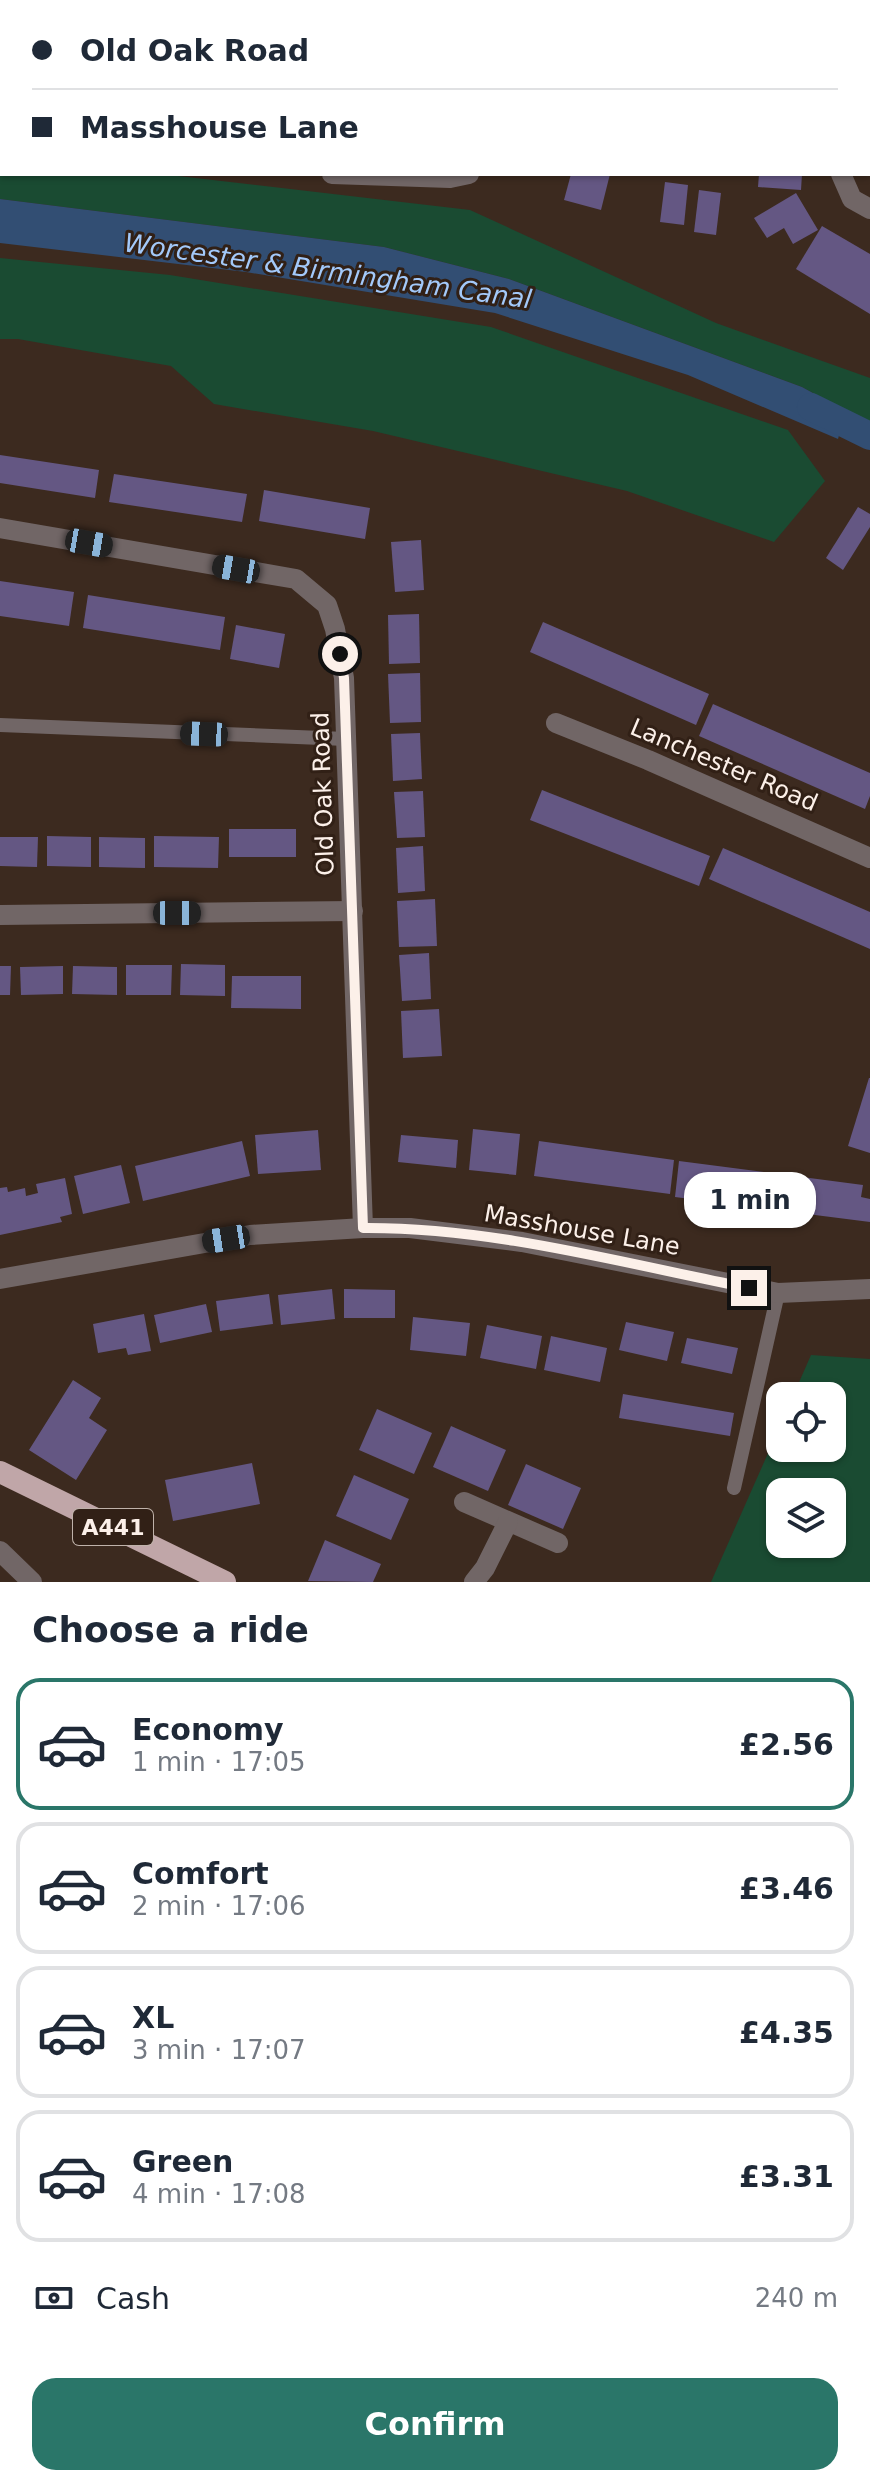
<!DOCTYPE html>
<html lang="en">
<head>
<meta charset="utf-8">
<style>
	:root { --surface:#fff; --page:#f6f6f7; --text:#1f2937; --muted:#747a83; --line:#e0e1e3; --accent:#2a7669 }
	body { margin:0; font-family:"DejaVu Sans",sans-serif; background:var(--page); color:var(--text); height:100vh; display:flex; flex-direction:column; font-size:30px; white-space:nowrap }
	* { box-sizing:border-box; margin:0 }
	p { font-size:26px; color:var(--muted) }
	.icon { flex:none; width:44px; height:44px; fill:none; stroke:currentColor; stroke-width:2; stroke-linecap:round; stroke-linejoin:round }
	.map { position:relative; height:1582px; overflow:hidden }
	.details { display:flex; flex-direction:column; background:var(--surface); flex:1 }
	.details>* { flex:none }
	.guide { position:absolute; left:0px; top:0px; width:870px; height:176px; box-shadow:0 2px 6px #0004; display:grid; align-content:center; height:176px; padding:0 32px; background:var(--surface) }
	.controls { position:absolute; left:766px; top:1382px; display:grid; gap:16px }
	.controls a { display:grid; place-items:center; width:80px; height:80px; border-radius:16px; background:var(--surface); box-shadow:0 2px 6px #0004; font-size:40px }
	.end { position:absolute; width:36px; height:36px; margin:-18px; border:10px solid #fcf0e9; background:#111; box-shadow:0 0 0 4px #111 }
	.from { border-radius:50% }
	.bubble { position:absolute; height:56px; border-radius:24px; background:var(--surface); box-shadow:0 2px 6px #0004; font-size:26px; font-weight:600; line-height:56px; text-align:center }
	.car { position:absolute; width:24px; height:48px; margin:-24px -12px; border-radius:10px; box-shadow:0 0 6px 2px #0007; background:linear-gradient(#222 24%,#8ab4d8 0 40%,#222 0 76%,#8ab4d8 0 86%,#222 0) }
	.guide b { display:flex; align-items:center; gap:28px; height:76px; font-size:30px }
	.guide b+b { border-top:2px solid var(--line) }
	.guide i { width:20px; height:20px; background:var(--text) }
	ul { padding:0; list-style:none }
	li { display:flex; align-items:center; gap:24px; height:132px; margin:0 16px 12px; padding:0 16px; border:4px solid var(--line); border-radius:24px }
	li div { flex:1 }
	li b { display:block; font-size:30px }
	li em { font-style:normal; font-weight:600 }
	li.active { border-color:var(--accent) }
	li>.icon { width:72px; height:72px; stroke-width:1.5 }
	h2 { padding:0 32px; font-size:36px; line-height:96px }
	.pay { display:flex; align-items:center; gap:20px; height:88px; padding:0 32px; font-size:30px }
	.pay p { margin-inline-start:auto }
	.action { display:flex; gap:16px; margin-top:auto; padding:16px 32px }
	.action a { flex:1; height:92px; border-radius:24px; background:var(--accent); color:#fff; font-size:32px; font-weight:600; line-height:92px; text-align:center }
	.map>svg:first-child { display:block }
</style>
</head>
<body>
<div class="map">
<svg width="870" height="1582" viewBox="0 0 870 1582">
	<rect width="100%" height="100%" fill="#3c2a1f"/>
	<g fill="#1a4b32" fill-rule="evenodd">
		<path d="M0 155 2 174H161L470 210 716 323 870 378V424L802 387 509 279 384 247 0 199Z"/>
		<path d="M0 258 170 275 491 327 788 430 825 481 774 542 627 491 373 431 214 404 171 366 18 339H0Z"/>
		<path d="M811 1355 870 1359V1582H711L780 1426V1448H832V1396H793ZM832 1492V1544H780V1492Z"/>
	</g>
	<path fill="#324e73" d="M0 199 384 247 509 279 802 387 846 411 838 439 688 375 495 313 246 272 0 243Z"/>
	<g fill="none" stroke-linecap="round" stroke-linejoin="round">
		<path stroke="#324e73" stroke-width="28" d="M811 407 870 436"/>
	</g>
	<g fill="#645783">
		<path d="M571 174H610L601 210 564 200Z"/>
		<path d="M759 174H802L801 190 758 187Z"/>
		<path d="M665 182 688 185 684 225 660 222Z"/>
		<path d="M699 190 721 193 716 235 694 232Z"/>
		<path d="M796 193 818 230 793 244 784 228 767 238 754 218Z"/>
		<path d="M822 226 870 254V314L796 269Z"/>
		<path d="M0 455 99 470 95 498 0 483Z"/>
		<path d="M114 474 247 494 242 522 109 502Z"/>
		<path d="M264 490 370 508 365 539 259 521Z"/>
		<path d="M858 507 870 514V527L843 570 826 558Z"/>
		<path d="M421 540 424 590 395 592 391 542Z"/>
		<path d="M0 581 74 592 69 626 0 616Z"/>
		<path d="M88 595 225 617 220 650 83 628Z"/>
		<path d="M419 614 420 663 389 664 388 615Z"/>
		<path d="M543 622 709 694 696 725 530 652Z"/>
		<path d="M236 625 285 634 279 668 230 659Z"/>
		<path d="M420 673 421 722 390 723 388 674Z"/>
		<path d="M713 704 870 773V796L865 809 699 736Z"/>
		<path d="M420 733 422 779 393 781 391 734Z"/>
		<path d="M542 790 710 856 699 886 530 820Z"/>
		<path d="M423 791 425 837 397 838 394 792Z"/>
		<rect x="229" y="829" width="67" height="28"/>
		<path d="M47 836 91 837V867L47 866Z"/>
		<path d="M154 836 219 837 218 868 154 867Z"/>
		<path d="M0 837H38L37 867 0 866Z"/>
		<path d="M99 837 145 838V868L99 867Z"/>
		<path d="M423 846 425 891 398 893 396 848Z"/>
		<path d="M723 848 870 912V949L709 879Z"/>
		<path d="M435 899 437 946 399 947 397 901Z"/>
		<path d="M429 953 431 999 402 1001 399 955Z"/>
		<path d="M181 964 225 965V996L180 995Z"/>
		<path d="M126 965H172L171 995H126Z"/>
		<path d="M0 966H11L10 995H0Z"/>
		<path d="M63 966V994L21 995 20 967Z"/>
		<path d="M73 966 117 967V995L72 994Z"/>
		<path d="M232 976H301V1009L231 1008Z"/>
		<path d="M439 1009 442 1056 403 1058 401 1011Z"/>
		<path d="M869 1078H870V1153L848 1146Z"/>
		<path d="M473 1129 520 1134 516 1175 469 1170Z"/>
		<path d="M318 1130 321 1170 258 1174 255 1135Z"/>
		<path d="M401 1135 458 1140 456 1168 398 1162Z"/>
		<path d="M242 1141 250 1176 143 1201 135 1166Z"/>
		<path d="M539 1141 674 1160 670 1194 534 1176Z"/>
		<path d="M679 1161 863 1185 861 1197 870 1199V1222L675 1197Z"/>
		<path d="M121 1165 130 1203 83 1214 74 1176Z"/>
		<path d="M65 1178 72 1214 60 1217 62 1222 0 1235V1188L7 1187 8 1192 25 1188 26 1196 38 1193 36 1184Z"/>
		<path d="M332 1289 335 1319 281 1325 278 1295Z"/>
		<path d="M344 1289 395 1290V1318H344Z"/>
		<path d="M269 1294 273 1324 220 1331 216 1301Z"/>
		<path d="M206 1304 212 1332 160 1343 154 1315Z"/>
		<path d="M144 1314 151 1351 128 1355 126 1348 98 1353 93 1324Z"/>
		<path d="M413 1317 470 1323 466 1356 410 1350Z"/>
		<path d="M626 1322 674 1332 667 1361 619 1350Z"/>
		<path d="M487 1325 542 1336 536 1369 480 1358Z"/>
		<path d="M551 1336 607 1348 600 1382 544 1370Z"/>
		<path d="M687 1338 738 1348 732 1374 681 1363Z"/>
		<path d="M73 1380 101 1398 89 1418 107 1430 76 1480 29 1450Z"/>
		<path d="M623 1394 734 1413 730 1436 619 1418Z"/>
		<path d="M377 1409 432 1433 414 1474 359 1450Z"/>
		<path d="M451 1426 506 1450 488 1491 433 1467Z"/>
		<path d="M252 1463 260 1504 173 1521 165 1480Z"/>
		<path d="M526 1464 581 1488 563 1529 508 1505Z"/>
		<path d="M354 1475 409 1499 391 1540 336 1516Z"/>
		<path d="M325 1540 381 1564 373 1582 308 1581Z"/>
	</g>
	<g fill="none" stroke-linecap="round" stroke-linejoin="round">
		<g stroke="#716666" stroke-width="14">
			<path d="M0 725 346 739"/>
			<path d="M734 1488 778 1293"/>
		</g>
		<g stroke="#716666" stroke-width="20">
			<path d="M556 2V0"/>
			<path d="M868 31 870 28"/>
			<path d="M0 143H2"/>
			<path d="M332 174 450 178 469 174"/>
			<path d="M841 174 852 199 870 209"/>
			<path d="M0 528 296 579 327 605 335 629 344 678 363 1228"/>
			<path d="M556 723 648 760 870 858"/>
			<path d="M0 915 353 911"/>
			<path d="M464 1502 558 1543"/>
			<path d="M0 1551 32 1582"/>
			<path d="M474 1582 485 1568 508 1522"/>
		</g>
		<path stroke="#716666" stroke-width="20" d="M0 1279 250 1235 363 1228H410L522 1242 778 1293 870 1289"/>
		<path stroke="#c0a6a8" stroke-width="22" d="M0 1472 225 1582"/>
	</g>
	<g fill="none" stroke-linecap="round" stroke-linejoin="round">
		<path stroke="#fcf0e9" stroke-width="10" d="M340 654 344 678 363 1228C493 1227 622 1263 749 1288"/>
	</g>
	<g text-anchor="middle" stroke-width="6" stroke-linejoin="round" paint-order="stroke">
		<rect fill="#312016" stroke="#bfb2aa" stroke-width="2" x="73" y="1509" width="80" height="36" rx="6"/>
		<g font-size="22" font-weight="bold" fill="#fcf0e9">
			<text x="113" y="1535">A441</text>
		</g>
		<g font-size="24" fill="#fcf0e9" stroke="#312016">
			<text transform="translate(724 765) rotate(23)" y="8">Lanchester Road</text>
			<text transform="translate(323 794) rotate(-92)" y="8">Old Oak Road</text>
			<text transform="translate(582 1230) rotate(10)" y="8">Masshouse Lane</text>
		</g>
		<g font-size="26" font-style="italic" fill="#a3c9fa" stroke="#312016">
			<text transform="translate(328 271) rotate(8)" y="9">Worcester &amp; Birmingham Canal</text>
		</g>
	</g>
</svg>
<div class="controls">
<a><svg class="icon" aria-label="locate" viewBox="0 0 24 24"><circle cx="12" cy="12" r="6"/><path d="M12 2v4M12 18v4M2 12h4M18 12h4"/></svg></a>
<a><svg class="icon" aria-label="layers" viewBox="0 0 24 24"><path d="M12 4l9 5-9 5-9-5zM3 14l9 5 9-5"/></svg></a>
</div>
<i class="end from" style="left:340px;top:654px"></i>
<i class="end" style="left:749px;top:1288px"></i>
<div class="bubble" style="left:684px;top:1172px;width:132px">1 min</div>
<i class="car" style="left:89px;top:543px;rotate:100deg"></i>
<i class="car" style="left:236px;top:569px;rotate:280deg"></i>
<i class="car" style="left:204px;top:734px;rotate:272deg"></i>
<i class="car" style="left:177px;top:913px;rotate:90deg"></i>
<i class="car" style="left:226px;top:1239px;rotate:261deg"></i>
<div class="guide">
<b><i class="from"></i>Old Oak Road</b>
<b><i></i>Masshouse Lane</b>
</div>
</div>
<section class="details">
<h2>Choose a ride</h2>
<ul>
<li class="active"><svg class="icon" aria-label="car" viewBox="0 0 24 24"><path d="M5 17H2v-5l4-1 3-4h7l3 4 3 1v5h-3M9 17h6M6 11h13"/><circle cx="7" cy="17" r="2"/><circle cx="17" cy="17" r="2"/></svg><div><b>Economy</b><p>1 min · 17:05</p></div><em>£2.56</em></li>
<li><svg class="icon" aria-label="car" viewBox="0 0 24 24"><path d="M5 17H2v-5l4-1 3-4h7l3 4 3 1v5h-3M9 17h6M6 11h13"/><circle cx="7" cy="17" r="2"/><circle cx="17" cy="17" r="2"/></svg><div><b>Comfort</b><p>2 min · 17:06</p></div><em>£3.46</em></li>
<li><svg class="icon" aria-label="car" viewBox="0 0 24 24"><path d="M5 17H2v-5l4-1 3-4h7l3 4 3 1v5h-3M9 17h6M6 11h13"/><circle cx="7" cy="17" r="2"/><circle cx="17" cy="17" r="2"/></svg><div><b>XL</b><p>3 min · 17:07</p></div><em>£4.35</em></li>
<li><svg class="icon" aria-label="car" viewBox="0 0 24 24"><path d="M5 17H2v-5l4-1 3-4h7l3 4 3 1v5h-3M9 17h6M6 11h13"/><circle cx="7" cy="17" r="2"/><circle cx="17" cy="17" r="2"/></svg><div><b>Green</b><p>4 min · 17:08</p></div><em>£3.31</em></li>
</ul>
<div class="pay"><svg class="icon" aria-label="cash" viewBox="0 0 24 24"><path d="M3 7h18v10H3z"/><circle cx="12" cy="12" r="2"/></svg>Cash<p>240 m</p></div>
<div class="action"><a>Confirm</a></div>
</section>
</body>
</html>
